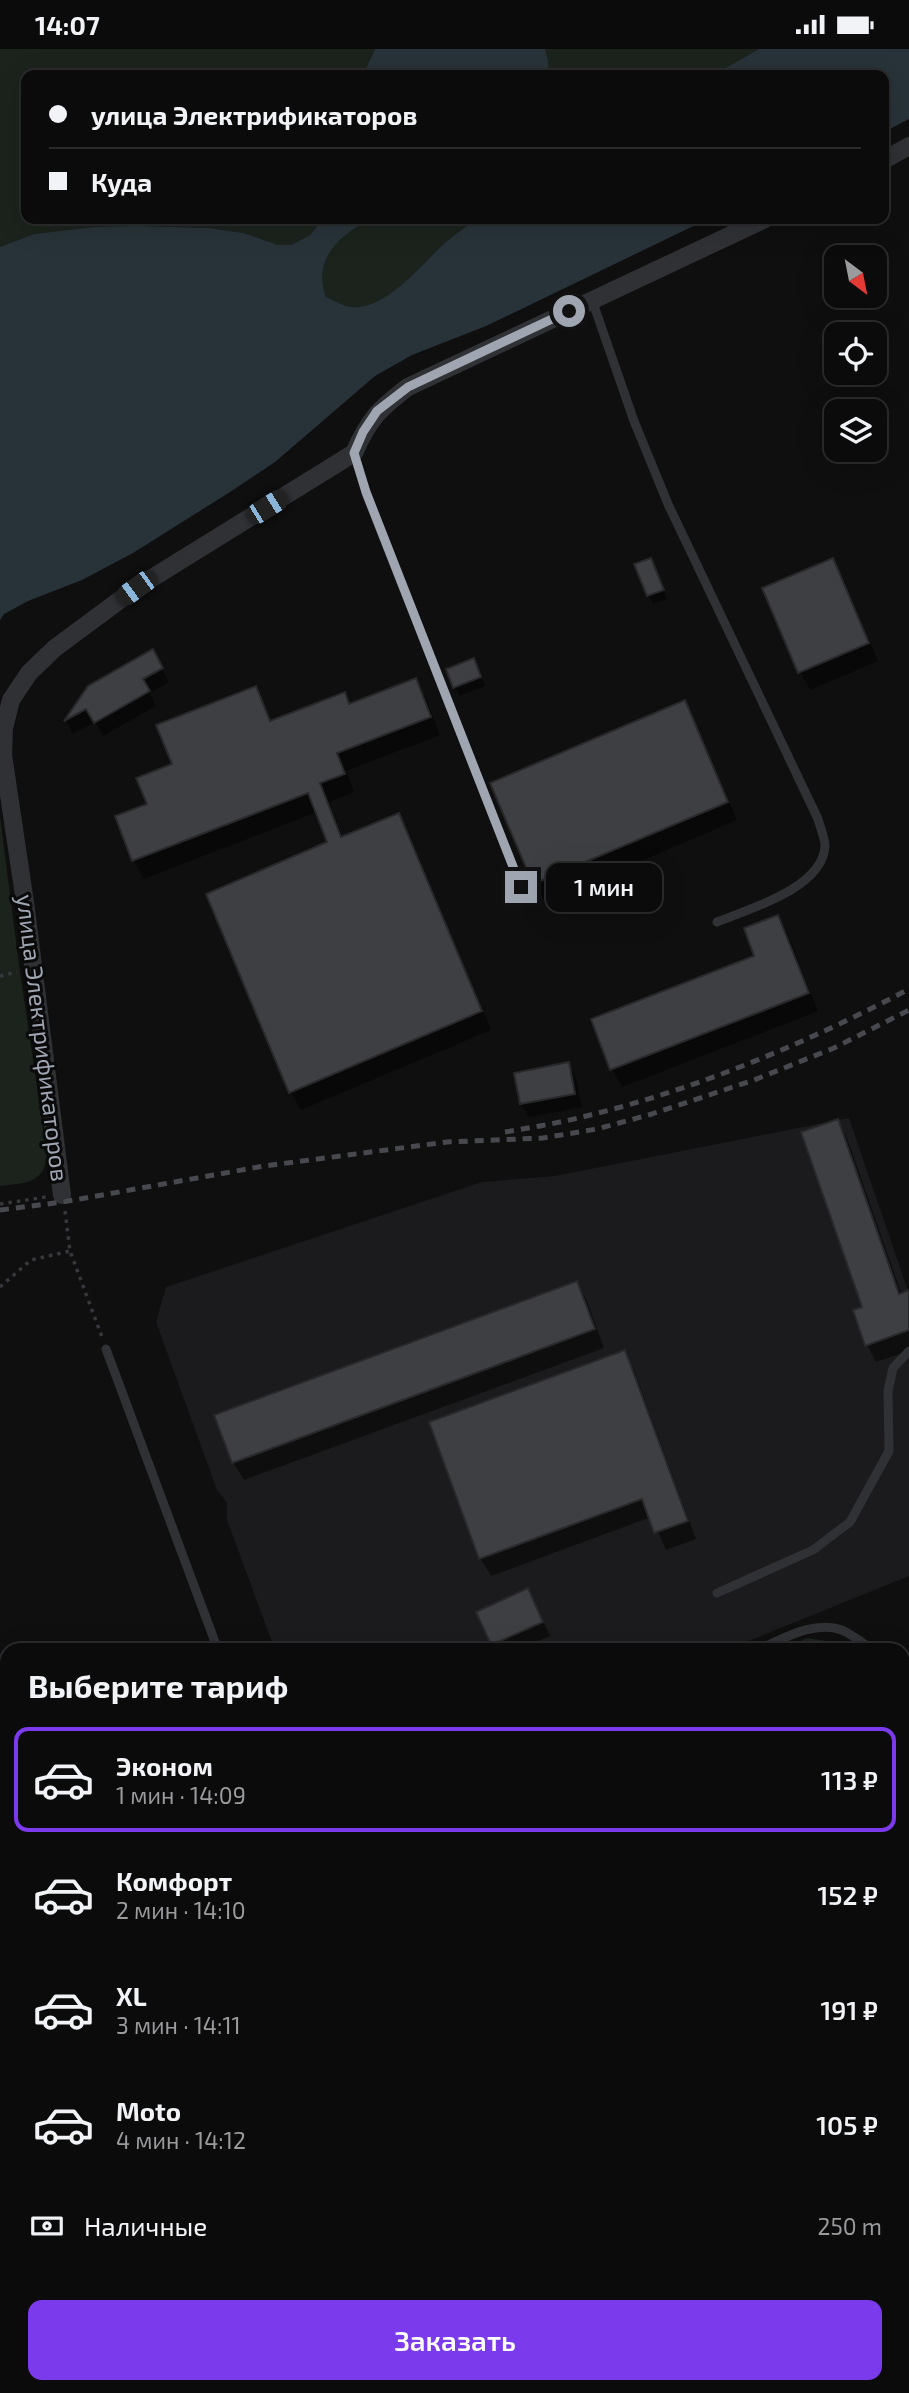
<!DOCTYPE html>
<html lang="ru">
<head>
<meta charset="utf-8">
<style>
	:root { --surface:#0b0b0c; --page:#19191a; --text:#f1f3f6; --muted:#9a9b9d; --line:#2b2b2d; --accent:#7c3aed }
	body { margin:0; font-family:"Exo 2",sans-serif; background:var(--page); color:var(--text); height:100vh; display:flex; flex-direction:column; font-size:26px; white-space:nowrap }
	* { box-sizing:border-box; margin:0 }
	p { font-size:23px; color:var(--muted) }
	.icon { flex:none; width:38px; height:38px; fill:none; stroke:currentColor; stroke-width:2; stroke-linecap:round; stroke-linejoin:round }
	.map { position:relative; flex:1; overflow:hidden }
	.drawer { position:absolute; left:0px; top:1594px; width:910px; height:751px; display:flex; flex-direction:column; background:var(--surface); border-radius:21px 21px 0 0; box-shadow:0 7px 28px #0002,0 0 0 2px var(--line) }
	.drawer>* { flex:none }
	.hud { position:absolute; left:21px; top:21px; width:868px; height:154px; border-radius:14px; box-shadow:0 7px 28px #0002,0 0 0 2px var(--line); display:grid; align-content:center; height:154px; padding:0 28px; background:var(--surface) }
	.needle { width:46px; rotate:148deg }
	.tools { position:absolute; left:824px; top:196px; display:grid; gap:14px }
	.tools a { display:grid; place-items:center; width:63px; height:63px; border-radius:14px; background:var(--surface); box-shadow:0 7px 28px #0002,0 0 0 2px var(--line); font-size:35px }
	.end { position:absolute; width:32px; height:32px; margin:-16px; border:9px solid #9fa6b2; background:#111; box-shadow:0 0 0 4px #111 }
	.from { border-radius:50% }
	.bubble { position:absolute; height:49px; border-radius:14px; background:var(--surface); box-shadow:0 7px 28px #0002,0 0 0 2px var(--line); font-size:23px; font-weight:600; line-height:49px; text-align:center }
	.car { position:absolute; width:21px; height:42px; margin:-21px -10px; border-radius:9px; box-shadow:0 0 5px 2px #0007; background:linear-gradient(#222 24%,#8ab4d8 0 40%,#222 0 76%,#8ab4d8 0 86%,#222 0) }
	.hud b { display:flex; align-items:center; gap:24px; height:66px; font-size:26px }
	.hud b+b { border-top:2px solid var(--line) }
	.hud i { width:18px; height:18px; background:var(--text) }
	ul { padding:0; list-style:none }
	li { display:flex; align-items:center; gap:21px; height:105px; margin:0 14px 10px; padding:0 14px; border:4px solid transparent; border-radius:14px }
	li div { flex:1 }
	li b { display:block; font-size:26px }
	li em { font-style:normal; font-weight:600 }
	li.on { border-color:var(--accent) }
	li>.icon { width:63px; height:63px; stroke-width:1.5 }
	h2 { padding:0 28px; font-size:32px; line-height:84px }
	.pay { display:flex; align-items:center; gap:18px; height:77px; padding:0 28px; font-size:26px }
	.pay p { margin-inline-start:auto }
	.button { display:flex; gap:14px; margin-top:auto; padding:14px 28px }
	.button a { flex:1; height:80px; border-radius:14px; background:var(--accent); color:#fff; font-size:28px; font-weight:600; line-height:80px; text-align:center }
	.status { display:flex; justify-content:space-between; align-items:center; height:49px; padding:0 35px; background:var(--surface); direction:ltr }
	.status svg { height:19px; fill:currentColor }
	.map>svg:first-child { display:block }
</style>
</head>
<body>
<div class="status"><b>14:07</b><svg viewBox="0 0 49 12"><path d="M0 12V9h3v3zM5 12V6h3v6zM10 12V3h3v9zM15 12V0h3v12zM26 1h20v11H26zM47 4h2v5h-2z"/></svg></div>
<div class="map">
<svg width="909" height="2344" viewBox="0 0 909 2344">
	<rect width="100%" height="100%" fill="#0f0f10"/>
	<path fill="#1b1b1d" d="M849 1069 909 1245V1527L726 1601H275L227 1471V1454L217 1441 156 1273 166 1238 482 1133 555 1127Z"/>
	<g fill="#1b231c">
		<path d="M0 0H375L363 26H26V170H323L310 186 291 196H278L244 184 209 179 139 177 34 185 0 198Z"/>
		<path d="M545 0H759L713 26H548V11Z"/>
		<path d="M371 170H477C467 177 456 184 447 192 422 214 389 261 351 258 343 257 334 251 326 248 312 209 339 186 371 170Z"/>
		<path d="M0 767 19 916 47 1106C44 1135 25 1134 0 1137Z"/>
		<path d="M807 1589 840 1594 849 1601H783Z"/>
		<path d="M909 2149V2344H547V2338H903V2153Z"/>
	</g>
	<g fill="#283339">
		<path d="M375 0H545L548 11V26H363Z"/>
		<path d="M759 0H909V70L884 83V26H713Z"/>
		<path d="M323 170H371C340 186 312 209 326 248 334 251 343 257 351 258 388 261 422 214 447 192 456 184 467 177 477 170H708L486 277 412 306 375 327 275 413 230 443 133 504 82 531 28 552 4 565 0 571V198L34 185 95 178 139 177 209 179 244 184 278 196H291L310 186Z"/>
		<path d="M7 1974V2338H547V2344H0V1976Z"/>
	</g>
	<g fill="#0007">
		<path d="M651 511 667 550 653 555 648 546Z"/>
		<path d="M832 511 843 529 878 612 810 641 800 623Z"/>
		<path d="M152 602 169 633 150 644 156 657 103 687 95 673 73 685 66 672 89 638Z"/>
		<path d="M478 620 485 637 460 647 455 638Z"/>
		<path d="M415 631 426 649 440 686 346 722 354 743 329 753 343 789 398 766 409 784 491 981 301 1061 291 1043 330 794 317 763 144 830 134 812 117 768 149 756 174 716 255 639 272 673 344 645 350 656Z"/>
		<path d="M684 654 694 672 737 771 545 853 535 834 493 735Z"/>
		<path d="M778 868 788 886 818 962 622 1038 612 1020 757 908Z"/>
		<path d="M568 1015 576 1029 582 1058 529 1068 521 1055Z"/>
		<path d="M838 1072 847 1089 902 1246 909 1247V1302L876 1313 867 1296 864 1259Z"/>
		<path d="M577 1234 587 1252 604 1299 244 1431 233 1413Z"/>
		<path d="M624 1303 634 1321 696 1490 666 1501 651 1468 491 1527 480 1509Z"/>
		<path d="M535 1555 550 1587 518 1601H496L478 1564Z"/>
	</g>
	<g fill="#3e3f43" stroke="#29292c" stroke-width="2">
		<path d="M651 509 664 541 647 547 634 515Z"/>
		<path d="M833 509 869 594 798 624 762 539Z"/>
		<path d="M153 600 163 619 143 630 150 642 94 674 86 660 64 672 88 637Z"/>
		<path d="M474 609 481 628 453 639 446 620Z"/>
		<path d="M416 629 431 668 337 704 345 725 320 734 341 788 399 764 482 962 289 1044 206 845 327 793 308 744 132 812 115 767 147 755 136 729 172 715 156 676 256 637 270 672 345 643 349 655Z"/>
		<path d="M685 651 728 753 533 835 490 734Z"/>
		<path d="M778 866 809 944 610 1021 591 970 754 907 744 879Z"/>
		<path d="M569 1013 575 1045 520 1055 514 1024Z"/>
		<path d="M838 1070 899 1245 909 1241V1281L865 1297 853 1261 862 1258 801 1083Z"/>
		<path d="M577 1232 595 1280 232 1414 214 1366Z"/>
		<path d="M625 1301 688 1472 654 1484 642 1450 479 1510 429 1373Z"/>
		<path d="M528 1539 543 1573 491 1596 476 1563Z"/>
	</g>
	<g fill="none" stroke-linecap="round" stroke-linejoin="round">
		<g stroke="#36383c" stroke-width="3.5" stroke-dasharray="3.5 5" stroke-linecap="butt">
			<path d="M0 927 17 923"/>
			<path d="M0 1155 46 1148"/>
			<path d="M65 1162 70 1202 102 1288"/>
			<path d="M0 1238 31 1211 70 1202"/>
			<path d="M0 1822 7 1820"/>
			<path d="M903 2156 905 2165 909 2172"/>
		</g>
		<g stroke="#303135" stroke-width="9">
			<path d="M592 251 634 372 668 455 818 770C820 778 825 789 825 797 823 839 749 860 717 873"/>
			<path d="M354 404 366 444 521 838"/>
			<path d="M106 1300 218 1601"/>
			<path d="M717 1544 813 1501 850 1473 889 1402 888 1342 893 1319 909 1302"/>
			<path d="M758 1601C784 1589 816 1570 844 1582 854 1587 864 1595 873 1601"/>
			<path d="M903 1620 909 1624"/>
			<path d="M903 1747 909 1741"/>
		</g>
		<g stroke="#303135" stroke-width="18">
			<path d="M884 111 909 97"/>
			<path d="M62 1146 25 853 3 706 4 679 11 651 29 624 55 599 136 539 354 404C369 370 379 360 408 338L765 170"/>
		</g>
		<g stroke="#47494f" stroke-width="5" stroke-dasharray="9 7" stroke-linecap="butt">
			<path d="M505 1083C535 1078 564 1073 594 1065 700 1039 813 991 909 940"/>
			<path d="M0 1161 63 1153 264 1117 447 1093 543 1089 597 1080 652 1065 754 1031 834 999 909 961"/>
		</g>
	</g>
	<g fill="none" stroke-linecap="round" stroke-linejoin="round">
		<path stroke="#9fa6b2" stroke-width="9" d="M521 838 366 443 354 404 363 383 377 362 408 338 569 262"/>
	</g>
	<g text-anchor="middle" stroke-width="6" stroke-linejoin="round" paint-order="stroke">
		<g font-size="24" fill="#9fa6b2" stroke="#0a0a0b">
			<text transform="translate(42 989) rotate(83)" y="8">улица Электрификаторов</text>
		</g>
	</g>
</svg>
<div class="tools">
<a><svg class="needle" viewBox="-14 -14 28 28"><path d="M0-13l5 13h-10z" fill="#e53935"/><path d="M0 13l5-13h-10z" fill="#9a9b9d"/></svg></a>
<a><svg class="icon" aria-label="locate" viewBox="0 0 24 24"><circle cx="12" cy="12" r="6"/><path d="M12 2v4M12 18v4M2 12h4M18 12h4"/></svg></a>
<a><svg class="icon" aria-label="layers" viewBox="0 0 24 24"><path d="M12 4l9 5-9 5-9-5zM3 14l9 5 9-5"/></svg></a>
</div>
<i class="end from" style="left:569px;top:262px"></i>
<i class="end" style="left:521px;top:838px"></i>
<div class="bubble" style="left:546px;top:814px;width:116px">1 мин</div>
<i class="car" style="left:267px;top:458px;rotate:58deg"></i>
<i class="car" style="left:136px;top:539px;rotate:234deg"></i>
<div class="hud">
<b><i class="from"></i>улица Электрификаторов</b>
<b><i></i>Куда</b>
</div>
<section class="drawer">
<h2>Выберите тариф</h2>
<ul>
<li class="on"><svg class="icon" aria-label="car" viewBox="0 0 24 24"><path d="M5 17H2v-5l4-1 3-4h7l3 4 3 1v5h-3M9 17h6M6 11h13"/><circle cx="7" cy="17" r="2"/><circle cx="17" cy="17" r="2"/></svg><div><b>Эконом</b><p>1 мин · 14:09</p></div><em>113 ₽</em></li>
<li><svg class="icon" aria-label="car" viewBox="0 0 24 24"><path d="M5 17H2v-5l4-1 3-4h7l3 4 3 1v5h-3M9 17h6M6 11h13"/><circle cx="7" cy="17" r="2"/><circle cx="17" cy="17" r="2"/></svg><div><b>Комфорт</b><p>2 мин · 14:10</p></div><em>152 ₽</em></li>
<li><svg class="icon" aria-label="car" viewBox="0 0 24 24"><path d="M5 17H2v-5l4-1 3-4h7l3 4 3 1v5h-3M9 17h6M6 11h13"/><circle cx="7" cy="17" r="2"/><circle cx="17" cy="17" r="2"/></svg><div><b>XL</b><p>3 мин · 14:11</p></div><em>191 ₽</em></li>
<li><svg class="icon" aria-label="car" viewBox="0 0 24 24"><path d="M5 17H2v-5l4-1 3-4h7l3 4 3 1v5h-3M9 17h6M6 11h13"/><circle cx="7" cy="17" r="2"/><circle cx="17" cy="17" r="2"/></svg><div><b>Moto</b><p>4 мин · 14:12</p></div><em>105 ₽</em></li>
</ul>
<div class="pay"><svg class="icon" aria-label="cash" viewBox="0 0 24 24"><path d="M3 7h18v10H3z"/><circle cx="12" cy="12" r="2"/></svg>Наличные<p>250 m</p></div>
<div class="button"><a>Заказать</a></div>
</section>
</div>
</body>
</html>
